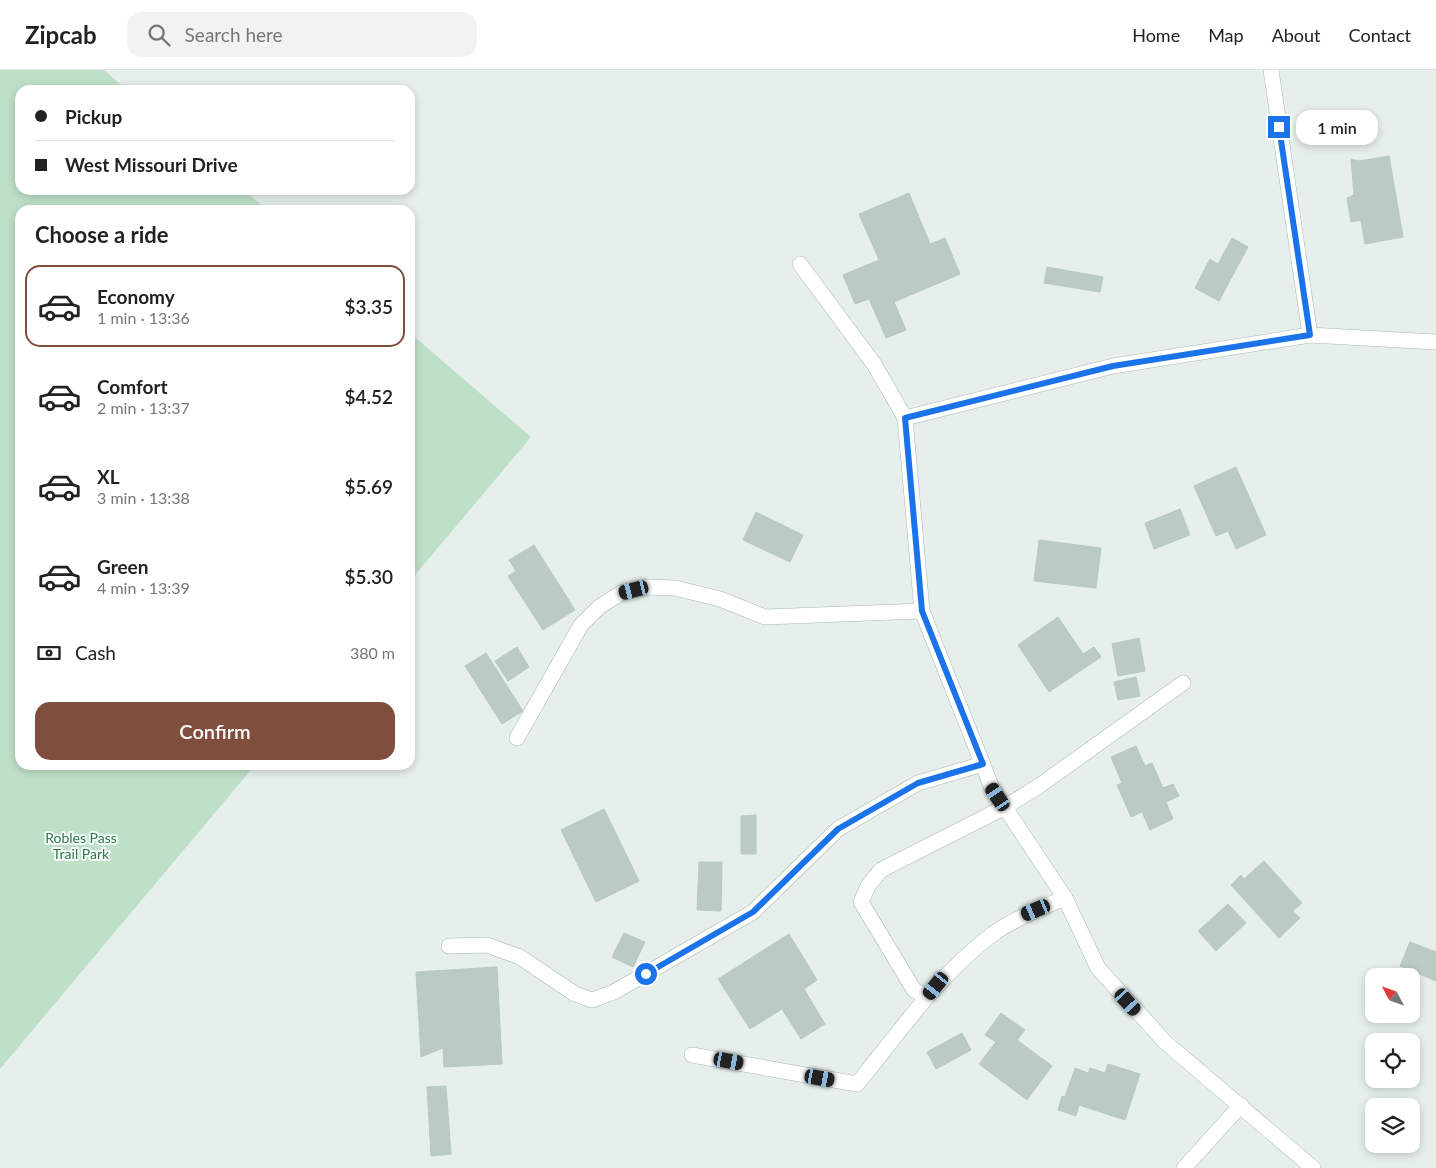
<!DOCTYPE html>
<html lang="en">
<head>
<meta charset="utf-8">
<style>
	:root { --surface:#fff; --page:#f2f2f2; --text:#222; --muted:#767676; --line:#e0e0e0; --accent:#804e3d }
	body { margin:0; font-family:Lato,sans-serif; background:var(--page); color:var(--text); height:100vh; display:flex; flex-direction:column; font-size:19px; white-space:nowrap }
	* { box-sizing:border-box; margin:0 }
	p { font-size:16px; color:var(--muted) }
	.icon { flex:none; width:28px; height:28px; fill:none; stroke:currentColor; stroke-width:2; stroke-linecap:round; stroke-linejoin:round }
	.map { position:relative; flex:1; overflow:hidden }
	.drawer { position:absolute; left:15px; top:135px; width:400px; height:565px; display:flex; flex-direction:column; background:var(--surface); border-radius:15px; box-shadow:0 2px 8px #0003 }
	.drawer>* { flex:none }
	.banner { position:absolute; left:15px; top:15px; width:400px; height:110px; border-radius:15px; box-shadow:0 2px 8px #0003; display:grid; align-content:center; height:110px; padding:0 20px; background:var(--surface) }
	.needle { width:32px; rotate:311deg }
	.controls { position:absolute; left:1365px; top:898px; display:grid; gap:10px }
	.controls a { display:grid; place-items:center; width:55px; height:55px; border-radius:10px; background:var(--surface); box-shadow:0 2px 8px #0003; font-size:25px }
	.end { position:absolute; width:22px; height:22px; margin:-11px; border:6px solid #1a73e8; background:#fff; box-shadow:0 0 0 2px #fff }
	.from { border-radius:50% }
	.bubble { position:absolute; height:35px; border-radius:15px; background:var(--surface); box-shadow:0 2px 8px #0003; font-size:16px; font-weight:600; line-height:35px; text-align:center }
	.car { position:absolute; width:15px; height:30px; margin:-15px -8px; border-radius:6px; box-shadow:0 0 4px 1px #0007; background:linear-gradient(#222 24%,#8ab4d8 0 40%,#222 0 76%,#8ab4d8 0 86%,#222 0) }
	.banner b { display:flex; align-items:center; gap:18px; height:48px; font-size:19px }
	.banner b+b { border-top:1px solid var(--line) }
	.banner i { width:12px; height:12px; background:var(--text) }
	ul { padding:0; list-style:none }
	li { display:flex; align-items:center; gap:15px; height:82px; margin:0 10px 8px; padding:0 10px; border:2px solid transparent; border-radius:15px }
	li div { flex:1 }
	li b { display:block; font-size:19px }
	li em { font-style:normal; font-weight:600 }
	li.active { border-color:var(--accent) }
	li>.icon { width:45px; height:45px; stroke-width:1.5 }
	h2 { padding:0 20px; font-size:22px; line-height:60px }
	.pay { display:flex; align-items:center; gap:12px; height:55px; padding:0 20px; font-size:19px }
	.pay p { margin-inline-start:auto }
	.action { display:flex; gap:10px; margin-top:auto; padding:10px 20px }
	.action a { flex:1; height:58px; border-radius:15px; background:var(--accent); color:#fff; font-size:20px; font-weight:600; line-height:58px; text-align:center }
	header { display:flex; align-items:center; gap:30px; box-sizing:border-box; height:70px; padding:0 25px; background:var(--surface); border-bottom:1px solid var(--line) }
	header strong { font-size:24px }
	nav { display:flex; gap:28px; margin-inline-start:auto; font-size:18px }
	.search { width:350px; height:45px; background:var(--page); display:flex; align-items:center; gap:12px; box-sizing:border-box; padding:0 18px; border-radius:15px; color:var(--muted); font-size:19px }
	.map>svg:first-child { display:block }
</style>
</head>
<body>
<header>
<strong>Zipcab</strong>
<div class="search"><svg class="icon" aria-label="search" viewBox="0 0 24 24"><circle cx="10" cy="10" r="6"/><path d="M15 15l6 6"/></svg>Search here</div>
<nav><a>Home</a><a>Map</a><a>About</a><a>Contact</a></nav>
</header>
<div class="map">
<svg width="1436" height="1098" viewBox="0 0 1436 1098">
	<rect width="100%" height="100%" fill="#e6efeb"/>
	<g fill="#bfe0c8">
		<path d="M0 0H104L127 20H20V120H244L267 140H20V695H255L0 999Z"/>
		<path d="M410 263 531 367 410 511Z"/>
	</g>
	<g fill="#bbcac4" stroke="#b8c9c2">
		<path d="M1389 86 1403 167 1365 174 1361 150 1351 152 1347 128 1354 125 1351 89 1359 91Z"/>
		<path d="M909 123 930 174 945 168 960 204 894 232 906 260 886 268 869 229 855 234 843 205 879 190 859 144Z"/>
		<path d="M1232 168 1248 177 1219 231 1195 218 1210 189 1218 194Z"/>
		<path d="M1047 197 1103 207 1100 222 1044 213Z"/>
		<path d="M1236 397 1266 465 1236 479 1228 461 1216 466 1194 416Z"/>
		<path d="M1180 439 1190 465 1154 479 1145 453Z"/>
		<path d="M756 442 803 465 790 492 743 470Z"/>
		<path d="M1039 470 1101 478 1096 518 1034 511Z"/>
		<path d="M534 475 575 540 543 560 508 506 516 501 509 490Z"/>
		<path d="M1058 547 1083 584 1094 577 1101 587 1049 622 1018 575Z"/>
		<path d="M1139 568 1145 601 1118 606 1112 574Z"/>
		<path d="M517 577 529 597 508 611 495 591Z"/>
		<path d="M486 583 523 641 502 654 465 596Z"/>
		<path d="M1136 607 1140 626 1118 630 1114 612Z"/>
		<path d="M1136 676 1145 696 1152 693 1163 718 1173 714 1179 726 1166 732 1173 749 1150 760 1142 742 1131 747 1117 715 1122 713 1111 687Z"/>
		<path d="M604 739 639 811 596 832 561 760Z"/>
		<path d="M756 745V784H741V746Z"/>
		<path d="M1264 791 1302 833 1293 841 1300 848 1279 868 1231 815 1241 805 1244 809Z"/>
		<path d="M699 792H722L721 841 697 840Z"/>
		<path d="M1228 834 1246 853 1216 881 1198 861Z"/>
		<path d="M624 863 645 872 633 897 612 887Z"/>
		<path d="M789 864 817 910 804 919 825 954 801 969 782 939 750 959 718 909Z"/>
		<path d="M1410 872 1436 882V911L1400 896Z"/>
		<path d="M497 897 502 994 444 997 443 978 421 987 416 902Z"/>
		<path d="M1001 943 1025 960 1017 970 1052 996 1027 1030 979 994 996 972 985 965Z"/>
		<path d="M962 963 971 980 936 999 927 982Z"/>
		<path d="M1108 994 1140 1004 1125 1050 1079 1035 1076 1046 1058 1040 1062 1026 1065 1027 1075 998 1088 1003 1090 998 1105 1003Z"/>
		<path d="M446 1016 451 1084 431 1086 427 1017Z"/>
	</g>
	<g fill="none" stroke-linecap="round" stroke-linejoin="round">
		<g stroke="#a8b8b2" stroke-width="16">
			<g id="minor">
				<path d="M1271 0 1310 265"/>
				<path d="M800 194 874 294 905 348 922 541 992 718 1065 828 1098 898 1165 972 1313 1098"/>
				<path d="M905 348 1113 296 1310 265 1436 272"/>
				<path d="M517 668 581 555 599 537 621 523 647 517 675 518 720 529 765 547 922 541"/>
				<path d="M449 876 487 875 520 887 575 924 592 930 614 922 753 842 838 759 918 713 983 694"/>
				<path d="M927 927 914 920 861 832 868 816 881 800 1005 737 1039 716 1183 613"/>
				<path d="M692 985 857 1014C899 963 937 907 990 866 1013 849 1039 839 1065 828"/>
				<path d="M1184 1098 1241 1035"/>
			</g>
		</g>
		<use href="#minor" stroke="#fff" stroke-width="15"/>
	</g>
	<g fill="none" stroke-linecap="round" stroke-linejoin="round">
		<path stroke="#1a73e8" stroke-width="6" d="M646 904 753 842 838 759 918 713 983 694 922 541 905 348 1113 296 1310 265 1279 57"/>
	</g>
	<g text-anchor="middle" stroke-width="4" stroke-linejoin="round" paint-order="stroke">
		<g font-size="14" fill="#2d7a4b" stroke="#f7fbf9">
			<text x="81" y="773">Robles Pass<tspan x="81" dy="16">Trail Park</tspan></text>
		</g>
	</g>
</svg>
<div class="controls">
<a><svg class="needle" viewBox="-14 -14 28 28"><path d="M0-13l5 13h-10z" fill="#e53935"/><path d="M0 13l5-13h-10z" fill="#767676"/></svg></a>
<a><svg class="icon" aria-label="locate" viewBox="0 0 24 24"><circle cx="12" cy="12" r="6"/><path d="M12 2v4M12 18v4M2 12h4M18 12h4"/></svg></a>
<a><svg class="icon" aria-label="layers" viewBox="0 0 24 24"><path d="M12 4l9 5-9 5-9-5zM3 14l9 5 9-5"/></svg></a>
</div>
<i class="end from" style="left:646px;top:904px"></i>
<i class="end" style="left:1279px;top:57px"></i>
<div class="bubble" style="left:1296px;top:40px;width:82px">1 min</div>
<i class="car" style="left:634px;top:520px;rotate:256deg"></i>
<i class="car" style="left:998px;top:727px;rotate:326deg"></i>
<i class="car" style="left:1036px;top:840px;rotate:247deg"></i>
<i class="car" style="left:936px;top:916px;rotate:219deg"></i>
<i class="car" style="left:1128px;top:932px;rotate:138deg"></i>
<i class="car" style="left:729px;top:991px;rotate:100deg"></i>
<i class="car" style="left:820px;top:1008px;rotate:100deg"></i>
<div class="banner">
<b><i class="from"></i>Pickup</b>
<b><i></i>West Missouri Drive</b>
</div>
<section class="drawer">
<h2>Choose a ride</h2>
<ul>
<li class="active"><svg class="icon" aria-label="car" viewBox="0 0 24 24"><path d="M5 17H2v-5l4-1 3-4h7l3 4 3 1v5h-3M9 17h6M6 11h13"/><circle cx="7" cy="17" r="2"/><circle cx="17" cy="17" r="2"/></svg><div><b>Economy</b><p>1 min · 13:36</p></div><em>$3.35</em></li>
<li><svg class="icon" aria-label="car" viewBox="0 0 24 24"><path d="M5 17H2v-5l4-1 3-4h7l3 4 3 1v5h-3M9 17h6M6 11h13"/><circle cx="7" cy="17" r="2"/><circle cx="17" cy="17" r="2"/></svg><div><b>Comfort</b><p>2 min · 13:37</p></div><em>$4.52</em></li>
<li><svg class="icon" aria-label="car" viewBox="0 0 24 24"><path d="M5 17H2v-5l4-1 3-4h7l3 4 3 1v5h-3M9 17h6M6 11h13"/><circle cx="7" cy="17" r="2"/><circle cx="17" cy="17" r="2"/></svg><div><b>XL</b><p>3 min · 13:38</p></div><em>$5.69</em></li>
<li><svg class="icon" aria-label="car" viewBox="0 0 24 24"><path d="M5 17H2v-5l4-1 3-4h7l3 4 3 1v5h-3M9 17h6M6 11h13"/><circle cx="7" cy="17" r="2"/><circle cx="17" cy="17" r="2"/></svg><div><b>Green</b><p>4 min · 13:39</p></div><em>$5.30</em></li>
</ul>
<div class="pay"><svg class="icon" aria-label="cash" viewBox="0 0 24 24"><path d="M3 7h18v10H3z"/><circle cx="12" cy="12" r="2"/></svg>Cash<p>380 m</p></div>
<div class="action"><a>Confirm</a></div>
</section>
</div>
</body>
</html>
